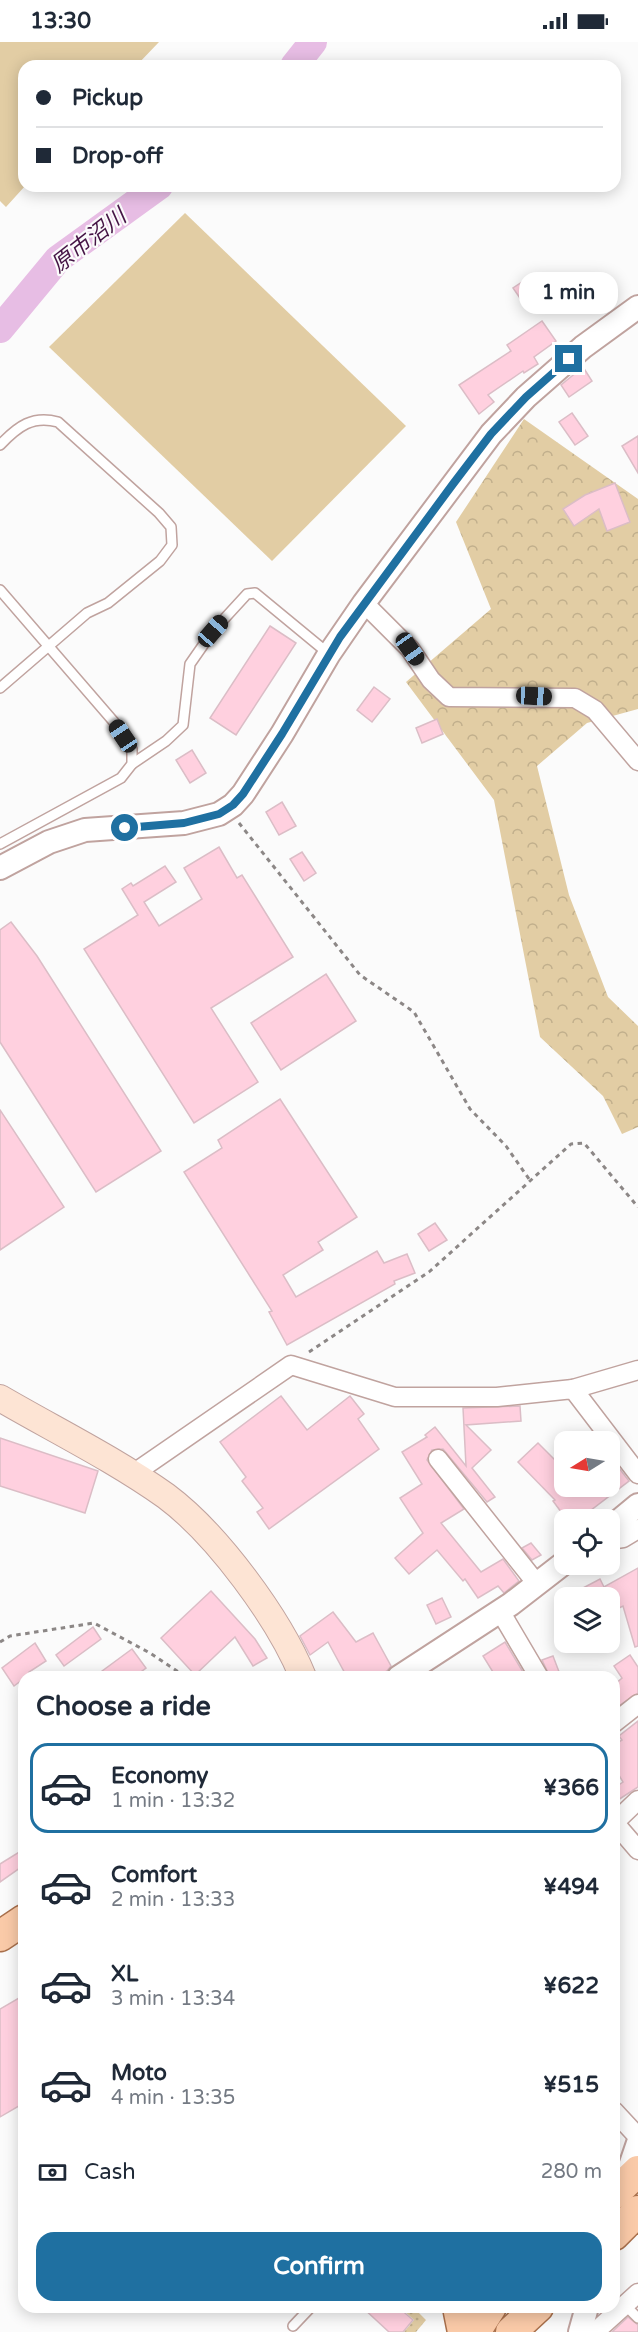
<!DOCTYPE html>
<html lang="en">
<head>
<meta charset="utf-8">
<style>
	:root { --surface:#fff; --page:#f2f2f3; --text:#1f2937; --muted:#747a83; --line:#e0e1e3; --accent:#1f70a1 }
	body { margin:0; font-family:"Varela Round","Noto Sans JP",sans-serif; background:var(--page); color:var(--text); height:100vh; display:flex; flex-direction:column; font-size:22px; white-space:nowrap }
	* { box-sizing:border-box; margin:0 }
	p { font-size:20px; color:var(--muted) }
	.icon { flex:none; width:33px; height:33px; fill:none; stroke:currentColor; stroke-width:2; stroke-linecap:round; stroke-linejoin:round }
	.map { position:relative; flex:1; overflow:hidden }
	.panel { position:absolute; left:18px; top:1629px; width:602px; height:642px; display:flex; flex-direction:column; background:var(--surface); border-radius:18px; box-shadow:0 3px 15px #0003 }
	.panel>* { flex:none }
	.banner { position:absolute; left:18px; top:18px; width:603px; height:132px; border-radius:18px; box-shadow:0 3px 15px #0003; display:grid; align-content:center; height:132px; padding:0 18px; background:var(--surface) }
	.needle { width:39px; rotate:259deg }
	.tools { position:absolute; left:554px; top:1389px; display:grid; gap:12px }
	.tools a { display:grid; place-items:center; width:66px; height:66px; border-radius:12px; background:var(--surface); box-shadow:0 3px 15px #0003; font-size:30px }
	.end { position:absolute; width:27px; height:27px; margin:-14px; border:8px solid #1f70a1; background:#fff; box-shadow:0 0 0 3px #fff }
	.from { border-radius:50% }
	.bubble { position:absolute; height:42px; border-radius:18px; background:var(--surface); box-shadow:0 3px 15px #0003; font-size:20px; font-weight:700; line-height:42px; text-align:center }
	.car { position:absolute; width:18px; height:36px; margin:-18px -9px; border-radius:8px; box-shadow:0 0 4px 2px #0007; background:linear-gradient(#222 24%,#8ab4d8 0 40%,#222 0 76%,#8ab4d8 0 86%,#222 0) }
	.banner b { display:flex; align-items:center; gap:21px; height:57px; font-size:22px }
	.banner b+b { border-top:2px solid var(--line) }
	.banner i { width:15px; height:15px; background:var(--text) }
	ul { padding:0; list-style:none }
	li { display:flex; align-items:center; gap:18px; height:90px; margin:0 12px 9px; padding:0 6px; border:3px solid transparent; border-radius:18px }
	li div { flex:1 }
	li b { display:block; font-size:22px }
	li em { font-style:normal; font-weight:700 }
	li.active { border-color:var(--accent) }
	li>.icon { width:54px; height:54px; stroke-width:1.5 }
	h2 { padding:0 18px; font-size:27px; line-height:72px }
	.pay { display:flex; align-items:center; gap:15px; height:66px; padding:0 18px; font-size:22px }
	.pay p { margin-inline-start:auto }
	.cta { display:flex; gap:12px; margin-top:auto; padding:12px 18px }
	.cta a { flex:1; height:69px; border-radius:18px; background:var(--accent); color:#fff; font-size:24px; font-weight:700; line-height:69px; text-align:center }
	.status { display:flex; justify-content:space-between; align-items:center; height:42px; padding:0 30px; background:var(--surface); direction:ltr }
	.status svg { height:16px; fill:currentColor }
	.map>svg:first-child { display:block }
</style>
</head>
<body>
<div class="status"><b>13:30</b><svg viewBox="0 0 49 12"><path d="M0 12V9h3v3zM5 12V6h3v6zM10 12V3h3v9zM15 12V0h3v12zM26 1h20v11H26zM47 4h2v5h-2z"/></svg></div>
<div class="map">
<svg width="638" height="2290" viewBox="0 0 638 2290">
	<defs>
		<pattern id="grass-dots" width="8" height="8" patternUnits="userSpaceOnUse" patternTransform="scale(1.5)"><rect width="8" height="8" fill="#e2cda4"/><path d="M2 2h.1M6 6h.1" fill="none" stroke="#c1af8c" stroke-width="1.8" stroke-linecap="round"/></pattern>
		<pattern id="forest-crowns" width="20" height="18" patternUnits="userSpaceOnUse" patternTransform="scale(1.5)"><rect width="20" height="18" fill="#e2cda4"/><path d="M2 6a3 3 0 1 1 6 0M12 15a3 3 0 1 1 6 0" fill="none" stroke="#c1af8c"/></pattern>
	</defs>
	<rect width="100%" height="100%" fill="#fbfbfb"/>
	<path fill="url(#grass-dots)" d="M400 2265H413L426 2278 416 2290H404L414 2278Z"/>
	<path fill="url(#forest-crowns)" d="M524 377 638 457V667L587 681 537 724 569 853 608 955 638 984V1085L622 1092 603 1054 540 995 494 758 406 640 491 567 456 480Z"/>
	<g fill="#e2cda4">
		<path d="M0 0H159L136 24H24L25 144 6 165 0 159Z"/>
		<path d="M185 171 406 384 272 519 49 305Z"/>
	</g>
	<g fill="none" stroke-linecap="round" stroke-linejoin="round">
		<g stroke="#e7bde4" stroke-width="28">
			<path d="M294 24 313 0"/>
			<path d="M0 287 58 217 159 144"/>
		</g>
	</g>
	<g fill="#ffd0df" stroke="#dbbdc6" stroke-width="1.5">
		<path d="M525 238 536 254 524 262 513 246Z"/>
		<path d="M542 279 556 299 534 315 538 322 524 331 523 329 488 353 494 360 479 372 459 343 511 309 507 303Z"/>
		<path d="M583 325 592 339 569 355 561 343Z"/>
		<path d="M572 371 588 394 575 403 559 380Z"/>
		<path d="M638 394V431L622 404Z"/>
		<path d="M615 441 630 480 607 489 599 467 574 484 563 467 585 453Z"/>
		<path d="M270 584 296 601 236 693 210 676Z"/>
		<path d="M374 645 390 657 372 680 357 668Z"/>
		<path d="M437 677 443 692 422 701 416 686Z"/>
		<path d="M192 708 206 731 190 741 176 718Z"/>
		<path d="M282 760 296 784 279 793 266 770Z"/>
		<path d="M219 805 237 836 242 833 293 915 211 966 258 1040 194 1081 84 907 138 873 122 847 131 841 133 844 165 824 176 840 144 860 159 884 202 857 184 826Z"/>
		<path d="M302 810 316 831 304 839 290 817Z"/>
		<path d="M11 880 37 914 161 1109 96 1150 0 1000V888Z"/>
		<path d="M326 932 356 979 281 1028 251 981Z"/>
		<path d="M280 1057 357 1175 318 1200 323 1208 283 1233 296 1255 377 1209 384 1221 407 1212 415 1231 394 1239 395 1242 287 1303 269 1270 272 1269 184 1130 222 1106 218 1098Z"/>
		<path d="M0 1068 64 1165 0 1208Z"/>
		<path d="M435 1181 447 1198 429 1209 418 1192Z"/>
		<path d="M281 1354 307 1388 350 1354 364 1372 358 1377 379 1407 269 1487 257 1470 263 1466 242 1439 246 1435 220 1400Z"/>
		<path d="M520 1364 521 1379 466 1383 491 1408 472 1426 495 1455 487 1460 443 1407 432 1408 427 1418 464 1467 441 1481 481 1530 503 1517 519 1539 504 1551 498 1544 478 1556 465 1537 463 1539 437 1508 409 1532 395 1516 423 1491 400 1456 422 1442 402 1410 427 1395 425 1393 435 1385 466 1424 463 1366Z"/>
		<path d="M0 1396 98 1429 85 1471 0 1444Z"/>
		<path d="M538 1401 564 1427V1444H609V1413L629 1439 578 1478H567L553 1459 555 1458 518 1420Z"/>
		<path d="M531 1501 541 1513 532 1518 522 1506Z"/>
		<path d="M638 1526V1604L635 1605 623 1564 609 1571V1556H564L600 1537 604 1545Z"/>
		<path d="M211 1549 255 1597 267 1616 253 1624 235 1595 195 1633 161 1596Z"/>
		<path d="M442 1556 451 1575 436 1582 427 1563Z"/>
		<path d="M333 1570 356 1600 373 1591 391 1624 387 1629 376 1635H347L328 1600 310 1613 300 1594Z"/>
		<path d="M93 1585 101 1597 64 1624 56 1613Z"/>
		<path d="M505 1600 526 1635H496L483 1614Z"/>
		<path d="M35 1601 46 1619 29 1630 30 1632 14 1644 2 1626Z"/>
		<path d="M132 1607 146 1626 134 1635H94Z"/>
		<path d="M630 1613 638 1625V1651L614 1667V1643L622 1636 614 1624Z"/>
		<path d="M553 1614 561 1635H550L542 1618Z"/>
		<path d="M638 1679V1745L618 1758 614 1746 623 1740 614 1725V1703L622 1698 619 1694Z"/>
		<path d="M24 1807V1823L0 1840V1822Z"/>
		<path d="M24 1953V2061L0 2075V1967Z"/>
		<path d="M362 2265H398L413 2278 403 2290H389Z"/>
		<path d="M628 2275 638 2283V2290H612Z"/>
	</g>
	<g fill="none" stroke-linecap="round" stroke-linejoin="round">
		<g stroke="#c0a39f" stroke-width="12">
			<g id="service">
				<path d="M0 403C18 384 33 373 58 380L159 471 171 485 172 503 160 519 108 561 87 571 0 646"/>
				<path d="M0 548 114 680 132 707V722L121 736 0 802"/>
				<path d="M132 722 166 699 183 683 190 622 213 589 247 552 255 551 329 612"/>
				<path d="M625 2263 638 2276"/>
				<path d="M293 2284 311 2265"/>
			</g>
		</g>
		<g stroke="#c0a39f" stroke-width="21">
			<g id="minor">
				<path d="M364 561 410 607 431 638 449 655 575 656 595 668 638 719"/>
				<path d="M573 1347 638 1328"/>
				<path d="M438 1417 537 1542"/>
				<path d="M133 1432 291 1323 395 1355H497L573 1347 638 1432"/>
				<path d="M609 1498 623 1496 638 1487"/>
				<path d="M500 1569 539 1635"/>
				<path d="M614 1681 638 1662"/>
				<path d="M614 1780 638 1808"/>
				<path d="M614 1781 638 1758"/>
				<path d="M614 2069 638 2095"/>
				<path d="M595 2290 638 2251"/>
			</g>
		</g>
		<g stroke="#c0a39f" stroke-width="26">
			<g id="tertiary">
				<path d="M0 826 49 800 85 788 184 781 219 772 233 763 243 752 282 692 329 612 364 561 491 392 526 355 583 305 638 265"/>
				<path d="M609 1487 638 1463"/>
				<path d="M399 1635 511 1562 564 1521"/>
				<path d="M624 2142 638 2101"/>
				<path d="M580 2290 587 2265"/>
			</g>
		</g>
		<g stroke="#c0a39f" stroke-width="28">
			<path id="secondary" d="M0 1356C55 1388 114 1417 166 1454 217 1492 279 1576 303 1635"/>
		</g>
		<g stroke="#a9704c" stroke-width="33">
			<g id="primary">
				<path d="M0 1894 24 1878"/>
				<path d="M614 2152 638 2129"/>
				<path d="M614 2193 638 2169"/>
				<path d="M458 2265 463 2290"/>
				<path d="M475 2290 491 2265"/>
				<path d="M511 2290 538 2265"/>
			</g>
		</g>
		<g stroke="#8c8786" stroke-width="3" stroke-dasharray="4.5 4.5" stroke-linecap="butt">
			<path d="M239 781 360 933 414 970 470 1067 506 1104 529 1137"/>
			<path d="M309 1310 429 1230 571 1102 584 1101 638 1165"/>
			<path d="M0 1600 10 1594 94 1581 150 1611 186 1635"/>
		</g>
		<use href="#service" stroke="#fff" stroke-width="9"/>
		<use href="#minor" stroke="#fff" stroke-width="18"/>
		<use href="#tertiary" stroke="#fff" stroke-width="22"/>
		<use href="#secondary" stroke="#fde4d4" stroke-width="26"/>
		<use href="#primary" stroke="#facaa8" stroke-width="30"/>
	</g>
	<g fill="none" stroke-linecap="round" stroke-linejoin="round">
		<path stroke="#1f70a1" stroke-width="8" d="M125 786 184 781 219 772 233 763 243 752 282 692 340 595 453 442 491 392 526 355 569 317"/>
	</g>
	<g text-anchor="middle" stroke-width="4.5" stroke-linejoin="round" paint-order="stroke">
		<g font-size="22" font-style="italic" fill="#451445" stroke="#fbfbfb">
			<text transform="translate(88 198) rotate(-38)" y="8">原市沼川</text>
		</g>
	</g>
</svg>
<div class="tools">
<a><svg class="needle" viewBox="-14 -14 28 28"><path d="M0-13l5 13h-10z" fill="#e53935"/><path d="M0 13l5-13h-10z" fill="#747a83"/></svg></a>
<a><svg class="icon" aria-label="locate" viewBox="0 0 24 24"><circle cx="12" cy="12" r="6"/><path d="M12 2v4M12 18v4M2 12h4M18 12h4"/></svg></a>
<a><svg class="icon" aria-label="layers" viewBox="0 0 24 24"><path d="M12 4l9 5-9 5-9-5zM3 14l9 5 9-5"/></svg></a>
</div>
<i class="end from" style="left:125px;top:786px"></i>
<i class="end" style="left:569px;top:317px"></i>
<div class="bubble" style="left:519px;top:230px;width:99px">1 min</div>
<i class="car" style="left:213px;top:589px;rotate:41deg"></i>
<i class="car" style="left:410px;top:607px;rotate:145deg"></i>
<i class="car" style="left:534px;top:654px;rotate:93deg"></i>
<i class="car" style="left:123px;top:694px;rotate:326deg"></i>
<div class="banner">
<b><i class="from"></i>Pickup</b>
<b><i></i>Drop-off</b>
</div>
<section class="panel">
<h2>Choose a ride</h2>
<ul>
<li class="active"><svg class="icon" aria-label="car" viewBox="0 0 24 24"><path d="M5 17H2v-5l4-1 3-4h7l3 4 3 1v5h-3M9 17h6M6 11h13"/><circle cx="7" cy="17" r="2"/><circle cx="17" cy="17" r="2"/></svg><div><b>Economy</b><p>1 min · 13:32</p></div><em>¥366</em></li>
<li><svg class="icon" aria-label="car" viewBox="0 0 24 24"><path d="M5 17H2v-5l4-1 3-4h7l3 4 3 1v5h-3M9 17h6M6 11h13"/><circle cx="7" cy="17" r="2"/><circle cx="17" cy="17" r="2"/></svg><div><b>Comfort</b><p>2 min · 13:33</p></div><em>¥494</em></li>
<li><svg class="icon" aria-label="car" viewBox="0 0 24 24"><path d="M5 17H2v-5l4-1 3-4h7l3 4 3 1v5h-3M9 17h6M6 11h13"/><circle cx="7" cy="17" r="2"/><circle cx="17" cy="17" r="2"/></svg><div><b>XL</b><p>3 min · 13:34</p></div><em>¥622</em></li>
<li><svg class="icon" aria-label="car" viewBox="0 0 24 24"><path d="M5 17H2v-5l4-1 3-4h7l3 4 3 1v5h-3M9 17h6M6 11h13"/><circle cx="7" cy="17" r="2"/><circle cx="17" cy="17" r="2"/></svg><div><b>Moto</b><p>4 min · 13:35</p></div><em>¥515</em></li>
</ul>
<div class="pay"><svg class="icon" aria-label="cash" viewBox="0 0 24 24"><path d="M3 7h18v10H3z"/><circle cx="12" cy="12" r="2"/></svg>Cash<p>280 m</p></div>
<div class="cta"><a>Confirm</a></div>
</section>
</div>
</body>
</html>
